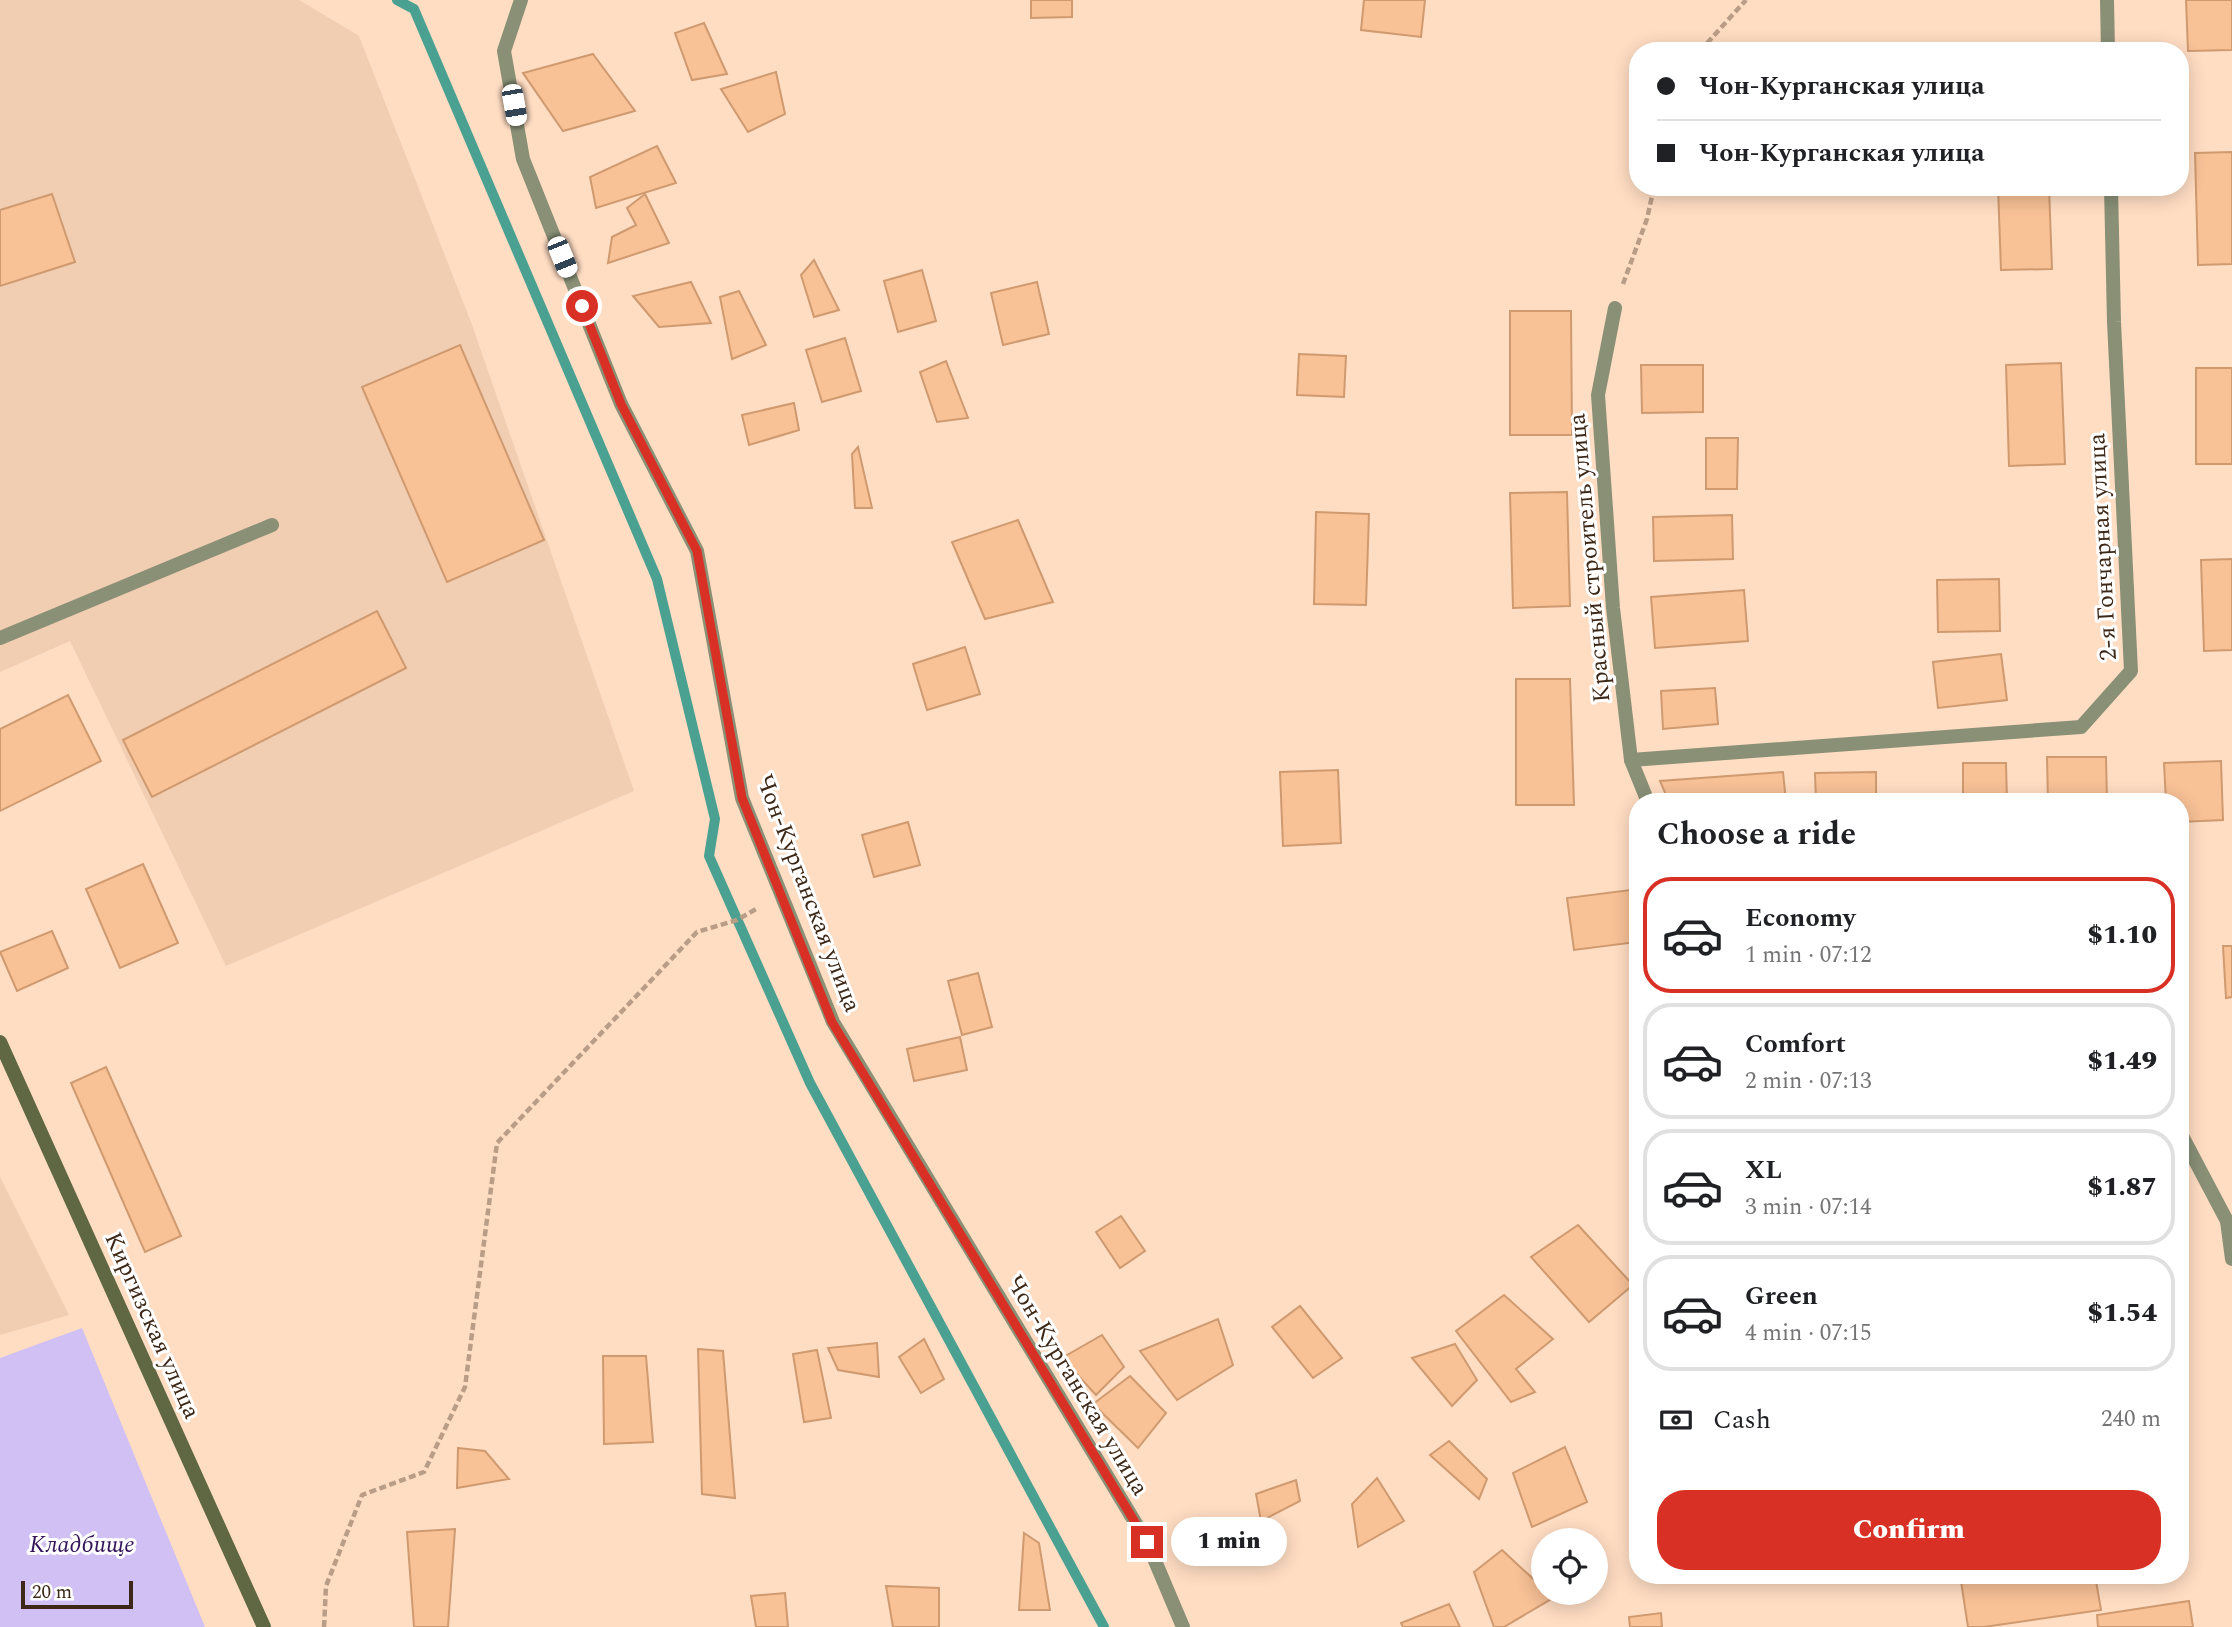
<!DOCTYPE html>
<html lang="en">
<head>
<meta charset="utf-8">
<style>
	:root { --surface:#fff; --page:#f2f2f2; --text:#202124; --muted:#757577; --line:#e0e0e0; --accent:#d93025 }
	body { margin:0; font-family:Spectral,serif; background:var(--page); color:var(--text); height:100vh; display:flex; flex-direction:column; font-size:26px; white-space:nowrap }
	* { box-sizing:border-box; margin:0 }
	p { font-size:23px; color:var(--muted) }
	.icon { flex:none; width:38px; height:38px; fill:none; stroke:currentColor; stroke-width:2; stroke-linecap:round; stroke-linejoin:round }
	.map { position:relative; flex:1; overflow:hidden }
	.panel { position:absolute; left:1629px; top:793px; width:560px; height:791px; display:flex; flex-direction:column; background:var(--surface); border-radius:28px; box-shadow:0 4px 18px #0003 }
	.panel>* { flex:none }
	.top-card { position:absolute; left:1629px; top:42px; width:560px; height:154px; border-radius:28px; box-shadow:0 4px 18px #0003; display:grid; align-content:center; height:154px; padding:0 28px; background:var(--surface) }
	.fabs { position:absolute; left:1531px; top:1528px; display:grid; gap:14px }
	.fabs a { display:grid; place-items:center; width:77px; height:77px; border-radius:50%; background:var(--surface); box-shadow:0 4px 18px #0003; font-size:35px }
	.scale { position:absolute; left:21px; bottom:18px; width:112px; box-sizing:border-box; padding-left:7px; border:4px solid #3d2817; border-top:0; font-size:19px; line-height:24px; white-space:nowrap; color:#3d2817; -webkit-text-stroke:5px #fff; paint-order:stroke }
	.end { position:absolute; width:32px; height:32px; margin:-16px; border:9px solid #d93025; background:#fff; box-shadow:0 0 0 4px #fff }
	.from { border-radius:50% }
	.bubble { position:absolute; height:49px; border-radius:24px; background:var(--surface); box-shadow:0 4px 18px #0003; font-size:23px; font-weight:800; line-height:49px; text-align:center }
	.car { position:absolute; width:21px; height:42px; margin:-21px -10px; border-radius:9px; box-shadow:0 0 5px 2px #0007; background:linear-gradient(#fff 24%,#345 0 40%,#fff 0 76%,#345 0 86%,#fff 0) }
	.top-card b { display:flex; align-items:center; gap:24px; height:66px; font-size:26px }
	.top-card b+b { border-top:2px solid var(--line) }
	.top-card i { width:18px; height:18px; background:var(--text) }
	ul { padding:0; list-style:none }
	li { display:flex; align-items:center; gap:21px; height:116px; margin:0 14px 10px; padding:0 14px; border:4px solid var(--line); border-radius:28px }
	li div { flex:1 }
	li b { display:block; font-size:26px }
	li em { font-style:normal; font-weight:800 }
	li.active { border-color:var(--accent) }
	li>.icon { width:63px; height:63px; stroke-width:1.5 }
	h2 { padding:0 28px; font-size:32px; line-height:84px }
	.pay { display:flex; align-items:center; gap:18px; height:77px; padding:0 28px; font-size:26px }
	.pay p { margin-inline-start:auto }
	.cta { display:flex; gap:14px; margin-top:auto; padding:14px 28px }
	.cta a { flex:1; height:80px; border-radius:28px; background:var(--accent); color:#fff; font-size:28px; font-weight:800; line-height:80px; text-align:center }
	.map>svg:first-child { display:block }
</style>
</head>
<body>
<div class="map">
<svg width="2232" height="1627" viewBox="0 0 2232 1627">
	<rect width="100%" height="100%" fill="#ffddc3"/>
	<g fill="#f1cdb1">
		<path d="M0 0H299L359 36 471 322 634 791 226 966 70 641 0 672Z"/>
		<path d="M0 1177 69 1315 0 1335Z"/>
	</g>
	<path fill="#d0c0f3" d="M82 1328 205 1627H0V1358Z"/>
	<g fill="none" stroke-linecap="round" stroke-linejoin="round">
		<path stroke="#4aa191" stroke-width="10" d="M397 0 414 9 657 579 715 819 709 856 810 1083 1104 1627"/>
	</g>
	<g fill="#f8c196" stroke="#cf9a70" stroke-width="2">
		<path d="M1031 0H1072V17L1031 18Z"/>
		<path d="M1364 0H1425L1421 37 1361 30Z"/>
		<path d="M2186 0H2232V50L2188 51Z"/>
		<path d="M704 23 727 74 692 80 675 33Z"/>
		<path d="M593 54 635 111 563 131 523 73Z"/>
		<path d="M776 72 785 114 748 132 721 89Z"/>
		<path d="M657 146 676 183 596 208 590 177Z"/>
		<path d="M2232 152V264L2198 265 2195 153Z"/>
		<path d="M1998 187H2049L2052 269 2001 270Z"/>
		<path d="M52 194 75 262 0 286V210Z"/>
		<path d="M645 194 669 243 608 263 612 237 636 225 627 208Z"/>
		<path d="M814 260 839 310 814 317 801 275Z"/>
		<path d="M922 270 936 321 898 332 884 281Z"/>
		<path d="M691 282 711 323 659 327 633 296Z"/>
		<path d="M1037 282 1049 334 1003 345 991 293Z"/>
		<path d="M739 291 766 345 732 359 720 297Z"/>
		<path d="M1510 311H1571L1572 435H1510Z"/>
		<path d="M845 338 861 391 822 402 806 350Z"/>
		<path d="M460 345 544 540 447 582 362 387Z"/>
		<path d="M1299 354 1346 356 1344 397 1297 395Z"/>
		<path d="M946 361 968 418 937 422 920 372Z"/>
		<path d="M2061 363 2065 464 2009 466 2006 365Z"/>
		<path d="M1641 365H1703V412L1642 413Z"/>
		<rect x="2196" y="368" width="36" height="96"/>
		<path d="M794 403 799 430 749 445 742 415Z"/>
		<path d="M1706 438H1738L1737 489H1706Z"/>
		<path d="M858 447 872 508H855L852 454Z"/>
		<path d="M1567 492 1570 606 1513 608 1510 493Z"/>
		<path d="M1316 512 1369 514 1366 605 1314 604Z"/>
		<path d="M1732 515 1733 559 1654 561 1653 517Z"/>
		<path d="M1018 520 1053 602 985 619 952 542Z"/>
		<path d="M2232 559V650L2204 651 2201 560Z"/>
		<path d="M1999 579 2000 631 1938 632 1937 580Z"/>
		<path d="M1744 590 1748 641 1655 648 1651 597Z"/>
		<path d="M377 611 406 668 152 797 123 740Z"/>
		<path d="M965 647 980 694 927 710 913 664Z"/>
		<path d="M2001 654 2007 700 1938 708 1933 662Z"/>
		<path d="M1516 679H1570L1574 805H1516Z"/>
		<path d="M1715 688 1718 724 1663 729 1661 691Z"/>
		<path d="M68 695 101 761 0 811V729Z"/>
		<path d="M2047 757H2106L2107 802H2048Z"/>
		<path d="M2221 761 2223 820 2180 822V802H2166L2164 763Z"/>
		<path d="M1963 763H2006L2007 802H1963Z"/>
		<path d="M1338 770 1341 843 1283 846 1280 772Z"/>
		<path d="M1783 772 1786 802H1669L1660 781Z"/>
		<path d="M1876 772V802H1816L1815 773Z"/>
		<path d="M908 822 920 865 874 877 862 835Z"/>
		<path d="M143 864 178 943 120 968 86 889Z"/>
		<path d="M1630 890 1637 942 1574 950 1567 898Z"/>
		<path d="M52 931 68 968 17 991 0 952Z"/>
		<path d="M2223 946H2232V997L2226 998Z"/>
		<path d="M978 973 992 1027 962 1035 948 981Z"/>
		<path d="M960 1037 967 1070 914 1081 907 1049Z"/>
		<path d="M106 1067 181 1236 145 1252 71 1083Z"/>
		<path d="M1121 1216 1145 1251 1120 1268 1096 1232Z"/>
		<path d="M1578 1225 1633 1285 1589 1322 1531 1257Z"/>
		<path d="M1504 1295 1553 1339 1516 1369 1535 1392 1511 1402 1456 1331Z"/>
		<path d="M1300 1306 1342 1358 1313 1378 1272 1327Z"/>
		<path d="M1218 1319 1233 1365 1177 1400 1140 1351Z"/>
		<path d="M1102 1335 1124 1367 1096 1395 1062 1358Z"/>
		<path d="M924 1339 944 1379 921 1393 899 1357Z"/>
		<path d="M877 1343 879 1377 838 1370 828 1348Z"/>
		<path d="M1455 1344 1477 1380 1452 1406 1412 1358Z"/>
		<path d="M698 1349 723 1351 735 1498 702 1494Z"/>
		<path d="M817 1350 831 1418 804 1422 793 1354Z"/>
		<path d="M603 1356H646L653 1442 604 1444Z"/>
		<path d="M1130 1376 1166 1413 1138 1448 1093 1404Z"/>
		<path d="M1449 1441 1487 1479 1479 1499 1430 1455Z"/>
		<path d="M1565 1447 1587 1502 1532 1527 1513 1473Z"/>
		<path d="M458 1448 485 1451 509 1479 457 1488Z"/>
		<path d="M1377 1478 1404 1521 1358 1547 1352 1504Z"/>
		<path d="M1296 1480 1300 1501 1261 1521 1256 1494Z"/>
		<path d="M455 1529 448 1627H414L407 1532Z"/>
		<path d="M1024 1533 1039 1543 1050 1610H1019Z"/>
		<path d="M1502 1550 1544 1589V1592H1547L1553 1598 1504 1627H1494L1474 1572Z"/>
		<path d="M1960 1575H2095L2101 1610 1984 1627H1968Z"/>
		<path d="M886 1586 939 1588V1627H893Z"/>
		<path d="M785 1593 788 1627H756L751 1596Z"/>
		<path d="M2189 1601 2193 1627H2098L2097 1615Z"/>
		<path d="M1449 1604 1460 1627H1403L1401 1623Z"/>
		<path d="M1661 1613 1662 1627H1630L1629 1617Z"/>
	</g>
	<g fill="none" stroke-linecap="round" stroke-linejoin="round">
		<g stroke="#ba9d86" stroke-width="4.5" stroke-dasharray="7 3.5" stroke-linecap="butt">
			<path d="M1700 51 1746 0"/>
			<path d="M1623 284 1647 219 1654 187"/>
			<path d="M324 1627 326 1586 362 1495 424 1472 465 1387 497 1143 697 932 737 920 758 908"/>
		</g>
		<path stroke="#899076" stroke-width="14" d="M0 638 272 525"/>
		<g stroke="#899076" stroke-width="14">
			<path d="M521 0 504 51 523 159 621 404 697 551 742 798 833 1022 1147 1542 1183 1627"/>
			<path d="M2107 0 2108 51"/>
			<path d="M1615 308 1598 395 1613 608 1631 760 1648 802"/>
			<path d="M1631 760 2081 727 2131 671 2114 322 2111 187"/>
			<path d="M2180 1132 2227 1221 2232 1259"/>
		</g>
		<path stroke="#5f6842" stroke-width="14" d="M0 1042 264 1627"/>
	</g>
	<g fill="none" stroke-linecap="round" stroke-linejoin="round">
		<path stroke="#d93025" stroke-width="9" d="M582 306 621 404 697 551 742 798 832 1022 1147 1542"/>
	</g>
	<g text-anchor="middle" stroke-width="6" stroke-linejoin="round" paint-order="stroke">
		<g font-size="24" fill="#3d2817" stroke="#fff">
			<text transform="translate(2102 547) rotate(-93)" y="8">2-я Гончарная улица</text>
			<text transform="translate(1589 558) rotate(-95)" y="8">Красный строитель улица</text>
			<text transform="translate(809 893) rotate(69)" y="8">Чон-Курганская улица</text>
			<text transform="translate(153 1325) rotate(66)" y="8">Киргизская улица</text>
			<text transform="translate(1078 1385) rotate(59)" y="8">Чон-Курганская улица</text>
		</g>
		<g font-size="24" font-style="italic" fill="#34155b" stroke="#fff">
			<text x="82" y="1552">Кладбище</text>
		</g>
	</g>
</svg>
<div class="fabs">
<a><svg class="icon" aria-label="locate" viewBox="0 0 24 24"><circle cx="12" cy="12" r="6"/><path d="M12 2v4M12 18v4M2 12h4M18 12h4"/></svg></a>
</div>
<div class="scale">20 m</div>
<i class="end from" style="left:582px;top:306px"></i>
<i class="end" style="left:1147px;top:1542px"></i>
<div class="bubble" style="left:1171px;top:1517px;width:116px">1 min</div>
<i class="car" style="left:514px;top:105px;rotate:170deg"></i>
<i class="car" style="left:562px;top:257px;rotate:158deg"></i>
<div class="top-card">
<b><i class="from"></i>Чон-Курганская улица</b>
<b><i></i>Чон-Курганская улица</b>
</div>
<section class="panel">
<h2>Choose a ride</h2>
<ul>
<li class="active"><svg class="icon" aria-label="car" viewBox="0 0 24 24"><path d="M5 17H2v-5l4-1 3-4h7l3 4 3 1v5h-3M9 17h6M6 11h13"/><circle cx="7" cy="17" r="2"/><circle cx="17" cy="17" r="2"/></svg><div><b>Economy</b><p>1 min · 07:12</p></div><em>$1.10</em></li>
<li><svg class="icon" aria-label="car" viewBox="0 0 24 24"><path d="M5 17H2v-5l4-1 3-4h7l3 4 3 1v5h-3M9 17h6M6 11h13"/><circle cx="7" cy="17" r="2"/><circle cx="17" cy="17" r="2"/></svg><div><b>Comfort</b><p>2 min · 07:13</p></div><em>$1.49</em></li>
<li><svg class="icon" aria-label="car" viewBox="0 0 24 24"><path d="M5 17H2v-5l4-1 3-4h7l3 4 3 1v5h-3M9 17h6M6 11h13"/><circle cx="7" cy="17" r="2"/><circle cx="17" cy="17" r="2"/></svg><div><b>XL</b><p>3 min · 07:14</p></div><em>$1.87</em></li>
<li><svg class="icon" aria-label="car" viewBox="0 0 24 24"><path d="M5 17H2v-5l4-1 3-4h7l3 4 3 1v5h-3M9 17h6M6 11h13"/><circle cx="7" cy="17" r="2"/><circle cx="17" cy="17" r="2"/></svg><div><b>Green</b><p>4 min · 07:15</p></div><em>$1.54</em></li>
</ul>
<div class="pay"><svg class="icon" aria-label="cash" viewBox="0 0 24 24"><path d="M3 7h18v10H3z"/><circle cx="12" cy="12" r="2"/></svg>Cash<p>240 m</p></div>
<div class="cta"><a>Confirm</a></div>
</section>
</div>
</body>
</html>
